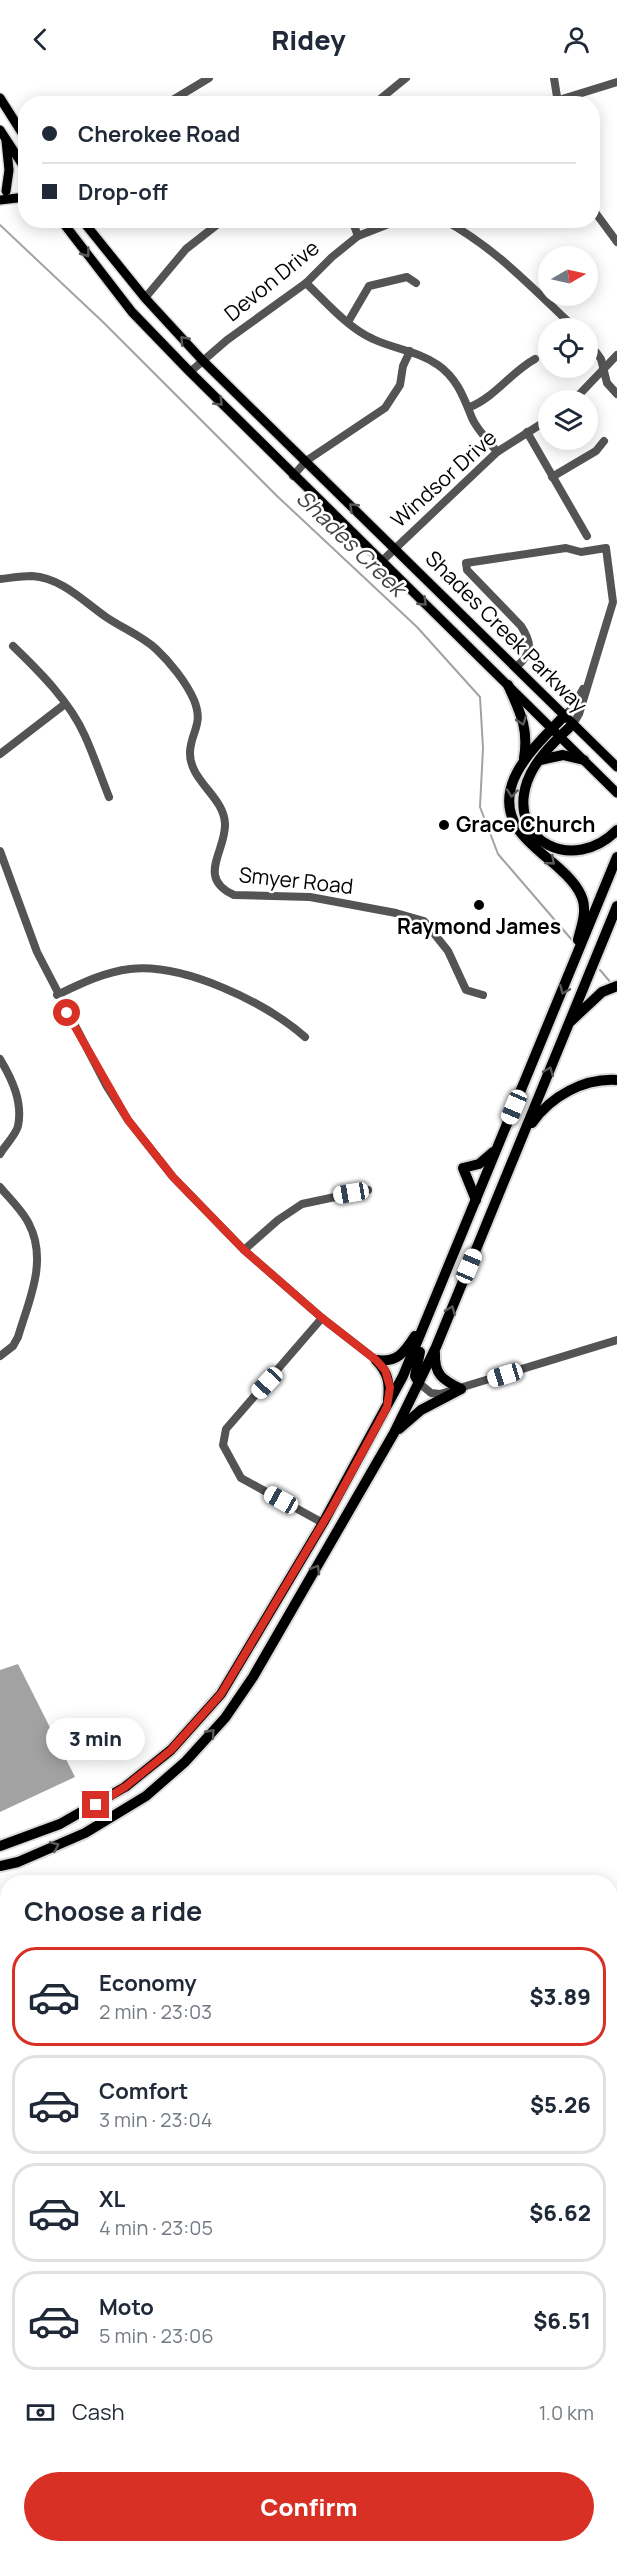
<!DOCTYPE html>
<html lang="en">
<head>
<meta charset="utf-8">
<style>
	:root { --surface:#fff; --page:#f6f6f7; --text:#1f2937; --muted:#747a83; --line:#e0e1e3; --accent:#d93025 }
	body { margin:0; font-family:Manrope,sans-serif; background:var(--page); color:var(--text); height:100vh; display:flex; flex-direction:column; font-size:22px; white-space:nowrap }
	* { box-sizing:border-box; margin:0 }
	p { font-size:20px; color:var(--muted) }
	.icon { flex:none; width:33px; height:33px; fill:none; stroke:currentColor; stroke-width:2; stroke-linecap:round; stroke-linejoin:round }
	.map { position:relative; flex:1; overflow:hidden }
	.side { position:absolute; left:0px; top:1797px; width:618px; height:678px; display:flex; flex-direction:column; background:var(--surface); border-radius:24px 24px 0 0; box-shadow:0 3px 15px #0003 }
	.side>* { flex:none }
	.banner { position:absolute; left:18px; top:18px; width:582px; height:132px; border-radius:24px; box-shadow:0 3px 15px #0003; display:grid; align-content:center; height:132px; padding:0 24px; background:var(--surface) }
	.needle { width:39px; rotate:81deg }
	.buttons { position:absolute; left:538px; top:168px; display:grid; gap:12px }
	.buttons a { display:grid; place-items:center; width:60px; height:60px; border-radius:50%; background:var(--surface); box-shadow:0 3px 15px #0003; font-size:30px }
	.end { position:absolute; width:27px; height:27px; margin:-14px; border:8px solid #d93025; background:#fff; box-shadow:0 0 0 3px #fff }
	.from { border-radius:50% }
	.bubble { position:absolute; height:42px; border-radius:21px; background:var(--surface); box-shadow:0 3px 15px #0003; font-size:20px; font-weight:800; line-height:42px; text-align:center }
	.car { position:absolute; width:18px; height:36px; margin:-18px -9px; border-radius:8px; box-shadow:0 0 4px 2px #0007; background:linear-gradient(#fff 24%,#345 0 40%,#fff 0 76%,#345 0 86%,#fff 0) }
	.banner b { display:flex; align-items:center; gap:21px; height:57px; font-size:22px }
	.banner b+b { border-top:2px solid var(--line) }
	.banner i { width:15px; height:15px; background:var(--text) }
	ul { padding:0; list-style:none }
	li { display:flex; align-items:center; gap:18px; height:99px; margin:0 12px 9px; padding:0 12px; border:3px solid var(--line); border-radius:24px }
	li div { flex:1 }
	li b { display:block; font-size:22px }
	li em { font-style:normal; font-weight:800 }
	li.current { border-color:var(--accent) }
	li>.icon { width:54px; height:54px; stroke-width:1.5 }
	h2 { padding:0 24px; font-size:27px; line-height:72px }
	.pay { display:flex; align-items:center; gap:15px; height:66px; padding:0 24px; font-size:22px }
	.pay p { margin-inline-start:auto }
	.button { display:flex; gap:12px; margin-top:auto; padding:12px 24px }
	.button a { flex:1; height:69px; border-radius:36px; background:var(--accent); color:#fff; font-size:24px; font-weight:800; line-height:69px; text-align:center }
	header { display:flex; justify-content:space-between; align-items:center; height:78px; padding:0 24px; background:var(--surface); font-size:27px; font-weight:800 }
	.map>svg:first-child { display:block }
</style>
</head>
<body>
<header><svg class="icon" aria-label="back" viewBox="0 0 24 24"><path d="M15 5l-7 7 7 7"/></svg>Ridey<svg class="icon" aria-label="person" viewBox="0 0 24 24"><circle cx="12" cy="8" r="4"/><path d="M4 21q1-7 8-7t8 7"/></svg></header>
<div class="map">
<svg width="617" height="2475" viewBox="0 0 617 2475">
	<rect width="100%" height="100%" fill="#fff"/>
	<path fill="#a2a2a2" d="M18 1586 75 1699 0 1734V1592Z"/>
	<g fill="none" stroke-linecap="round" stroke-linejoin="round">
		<g stroke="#a2a2a2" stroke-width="2">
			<path d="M0 147 104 245 277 418 417 549 480 619 483 670 480 729 498 776 572 862"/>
			<path d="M600 892 612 906"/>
		</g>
		<g stroke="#dbdbdb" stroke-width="12">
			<g id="major">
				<path d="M0 20 26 61"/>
				<path d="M0 52 26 92"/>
				<path d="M6 63 9 92 6 113"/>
				<path d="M0 122 26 119"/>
				<path d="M61 142 132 234 190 294 617 715"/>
				<path d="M82 142 145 220 203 283 617 689"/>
			</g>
		</g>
		<g stroke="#dbdbdb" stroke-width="14">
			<g id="highway">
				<path d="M508 607C520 634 529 650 524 680"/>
				<path d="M565 637C538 666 489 707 518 751 529 767 547 779 561 792 572 802 584 815 584 830 585 841 580 852 578 862"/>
				<path d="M573 646C556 662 535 681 527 704 507 764 574 796 617 752"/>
				<path d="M540 682 563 677 584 682"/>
				<path d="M571 943 602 914 617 908"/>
				<path d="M532 1045C551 1018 584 1000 617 1002"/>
				<path d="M476 1122 463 1090 479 1086 493 1074"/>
				<path d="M435 1275C434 1297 443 1302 461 1311"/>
				<path d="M376 1282C397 1285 404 1275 415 1258"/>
				<path d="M376 1282C388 1295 390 1304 388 1322"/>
				<path d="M419 1305 415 1298 420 1274"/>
				<path d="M399 1351 421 1332 461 1311"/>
				<path d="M0 1768 60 1746 125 1709 171 1672 221 1616 323 1445 403 1298 617 779"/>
				<path d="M0 1788 18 1784 85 1755 146 1718 185 1684 225 1640 253 1599 394 1355 436 1269 617 828"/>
			</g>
		</g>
		<g stroke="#545454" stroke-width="8">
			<path d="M554 0 558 25"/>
			<path d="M166 26 209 0"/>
			<path d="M374 26 406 0"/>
			<path d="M546 26 617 4"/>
			<path d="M592 130 617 164"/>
			<path d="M352 142 358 158"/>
			<path d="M444 142C497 171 532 210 575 250"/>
			<path d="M306 205C326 224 348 250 373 261 394 271 418 273 438 287 457 300 464 320 472 340 477 352 490 364 497 374"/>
			<path d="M145 220 186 171 223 142"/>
			<path d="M348 244 369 208 407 199 416 205"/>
			<path d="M588 263 601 281 607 305 617 316"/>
			<path d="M190 294 227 262 306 205 332 179 358 158 399 142"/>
			<path d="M574 322 617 277"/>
			<path d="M470 329C495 319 511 294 535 281"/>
			<path d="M527 354 587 458"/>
			<path d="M293 398 306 383 385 330 400 307 403 288 410 273"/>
			<path d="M552 399 596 373 604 363"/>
			<path d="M382 483 497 374 549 341"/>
			<path d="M0 501C10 500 21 498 32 498 62 500 83 523 106 539 122 550 142 558 156 571 170 584 186 604 194 622 204 647 191 653 190 674 189 703 224 718 225 746 226 773 196 800 234 817L310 819 396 835 424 843 448 873 466 912 483 917"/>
			<path d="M13 568C40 594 70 624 85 658 94 678 101 699 109 719"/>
			<path d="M516 589C533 575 532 565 521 548L467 492 466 485 566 470 581 474 606 470 613 524 579 636 573 646"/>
			<path d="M565 637 574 628 583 611"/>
			<path d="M0 676 65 626"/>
			<path d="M0 773 37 874 106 1007 128 1042 173 1099 244 1172 322 1240 376 1282"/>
			<path d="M57 917C80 906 104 894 130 891 184 885 265 924 305 959"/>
			<path d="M0 981C12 1001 23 1024 18 1048 16 1057 5 1067 0 1076"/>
			<path d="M0 1109C9 1120 23 1133 29 1146 48 1183 29 1222 18 1259L13 1268 0 1278"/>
			<path d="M244 1172 278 1142 302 1126 368 1112"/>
			<path d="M322 1240 226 1351 223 1367 241 1400 323 1445"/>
			<path d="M419 1305 431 1315 440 1316 617 1262"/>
			<path d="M0 1886 8 1887"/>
			<path d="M610 1987 617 1988"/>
			<path d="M0 2085 8 2103"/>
			<path d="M610 2179 617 2181"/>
			<path d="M610 2380 617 2379"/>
			<path d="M164 2468 189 2475"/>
			<path d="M444 2468 467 2475"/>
		</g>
		<use href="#major" stroke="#000" stroke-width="9"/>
		<use href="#highway" stroke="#000" stroke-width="10"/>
	</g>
	<defs><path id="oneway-chevron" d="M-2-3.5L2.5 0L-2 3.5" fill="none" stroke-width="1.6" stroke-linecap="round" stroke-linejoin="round" transform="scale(1.5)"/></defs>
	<g stroke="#595959">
		<use href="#oneway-chevron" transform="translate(86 175) rotate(53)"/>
		<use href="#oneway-chevron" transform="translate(184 262) rotate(-133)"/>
		<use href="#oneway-chevron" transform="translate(219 324) rotate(45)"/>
		<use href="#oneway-chevron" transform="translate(353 429) rotate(-136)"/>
		<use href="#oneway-chevron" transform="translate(423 524) rotate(44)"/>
		<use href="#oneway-chevron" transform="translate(522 643) rotate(71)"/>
		<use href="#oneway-chevron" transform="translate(512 715) rotate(95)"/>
		<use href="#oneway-chevron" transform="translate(551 783) rotate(41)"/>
		<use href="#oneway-chevron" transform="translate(564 912) rotate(113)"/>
		<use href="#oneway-chevron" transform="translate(549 993) rotate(-68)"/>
		<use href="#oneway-chevron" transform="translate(451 1232) rotate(-68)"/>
		<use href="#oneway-chevron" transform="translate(316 1491) rotate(-60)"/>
		<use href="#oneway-chevron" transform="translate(211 1655) rotate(-48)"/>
		<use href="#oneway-chevron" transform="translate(55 1768) rotate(-23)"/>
	</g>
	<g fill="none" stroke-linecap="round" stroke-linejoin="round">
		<path stroke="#d93025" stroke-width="8" d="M67 935 128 1042 173 1099 244 1172 322 1240 376 1282 385 1292 390 1309 387 1329 332 1430 221 1616 171 1672 125 1709 96 1727"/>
	</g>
	<g fill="#000" stroke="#fff" stroke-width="2">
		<circle cx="444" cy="747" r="6"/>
		<circle cx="479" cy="827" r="6"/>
	</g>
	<g text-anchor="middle" stroke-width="5" stroke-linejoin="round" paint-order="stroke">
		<g font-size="21" fill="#000" stroke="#fff">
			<text transform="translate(272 203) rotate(-39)" y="7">Devon Drive</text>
			<text transform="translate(444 401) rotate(-42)" y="7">Windsor Drive</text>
			<text transform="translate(506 554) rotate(45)" y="7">Shades Creek Parkway</text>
			<text transform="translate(296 803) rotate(6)" y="7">Smyer Road</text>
		</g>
		<g font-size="21" font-weight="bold" fill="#000" stroke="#fff" text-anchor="start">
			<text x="456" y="754">Grace Church</text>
			<text x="479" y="856" text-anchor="middle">Raymond James</text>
		</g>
		<g font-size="22" font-style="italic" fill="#434343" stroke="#fff">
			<text transform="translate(351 465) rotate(44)" y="8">Shades Creek</text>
		</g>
	</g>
</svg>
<div class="buttons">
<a><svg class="needle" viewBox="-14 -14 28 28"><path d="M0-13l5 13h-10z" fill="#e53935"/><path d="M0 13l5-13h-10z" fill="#747a83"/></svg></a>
<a><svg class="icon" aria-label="locate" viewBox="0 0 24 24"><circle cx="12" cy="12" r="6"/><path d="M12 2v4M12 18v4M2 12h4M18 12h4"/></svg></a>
<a><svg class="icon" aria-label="layers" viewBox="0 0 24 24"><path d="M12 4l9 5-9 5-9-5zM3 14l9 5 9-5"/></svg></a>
</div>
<i class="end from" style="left:67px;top:935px"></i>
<i class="end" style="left:96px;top:1727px"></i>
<div class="bubble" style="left:46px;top:1640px;width:99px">3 min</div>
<i class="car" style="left:514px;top:1029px;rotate:203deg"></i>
<i class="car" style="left:351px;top:1115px;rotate:260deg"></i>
<i class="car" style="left:469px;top:1188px;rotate:23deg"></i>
<i class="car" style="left:505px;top:1297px;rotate:253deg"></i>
<i class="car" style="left:267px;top:1305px;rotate:223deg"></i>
<i class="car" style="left:281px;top:1422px;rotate:299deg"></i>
<div class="banner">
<b><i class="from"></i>Cherokee Road</b>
<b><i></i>Drop-off</b>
</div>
<section class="side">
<h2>Choose a ride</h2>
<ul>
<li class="current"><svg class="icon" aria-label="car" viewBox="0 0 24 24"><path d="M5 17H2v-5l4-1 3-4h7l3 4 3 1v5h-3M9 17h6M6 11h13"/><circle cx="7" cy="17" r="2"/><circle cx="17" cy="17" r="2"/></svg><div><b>Economy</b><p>2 min · 23:03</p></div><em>$3.89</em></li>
<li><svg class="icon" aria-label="car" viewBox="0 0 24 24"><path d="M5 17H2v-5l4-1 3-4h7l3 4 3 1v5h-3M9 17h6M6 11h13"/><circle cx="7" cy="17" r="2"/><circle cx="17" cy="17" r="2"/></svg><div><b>Comfort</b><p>3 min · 23:04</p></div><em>$5.26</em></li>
<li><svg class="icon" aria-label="car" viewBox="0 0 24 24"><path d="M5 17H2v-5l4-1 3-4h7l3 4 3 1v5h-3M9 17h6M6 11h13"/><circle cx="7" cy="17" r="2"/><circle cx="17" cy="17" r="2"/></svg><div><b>XL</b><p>4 min · 23:05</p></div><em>$6.62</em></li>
<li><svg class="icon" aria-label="car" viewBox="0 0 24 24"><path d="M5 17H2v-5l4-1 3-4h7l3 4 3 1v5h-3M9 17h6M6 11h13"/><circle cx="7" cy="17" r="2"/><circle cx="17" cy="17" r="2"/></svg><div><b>Moto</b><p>5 min · 23:06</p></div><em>$6.51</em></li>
</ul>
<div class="pay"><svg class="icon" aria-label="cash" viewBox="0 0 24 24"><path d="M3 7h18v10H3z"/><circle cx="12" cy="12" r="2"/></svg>Cash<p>1.0 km</p></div>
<div class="button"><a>Confirm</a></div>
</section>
</div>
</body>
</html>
